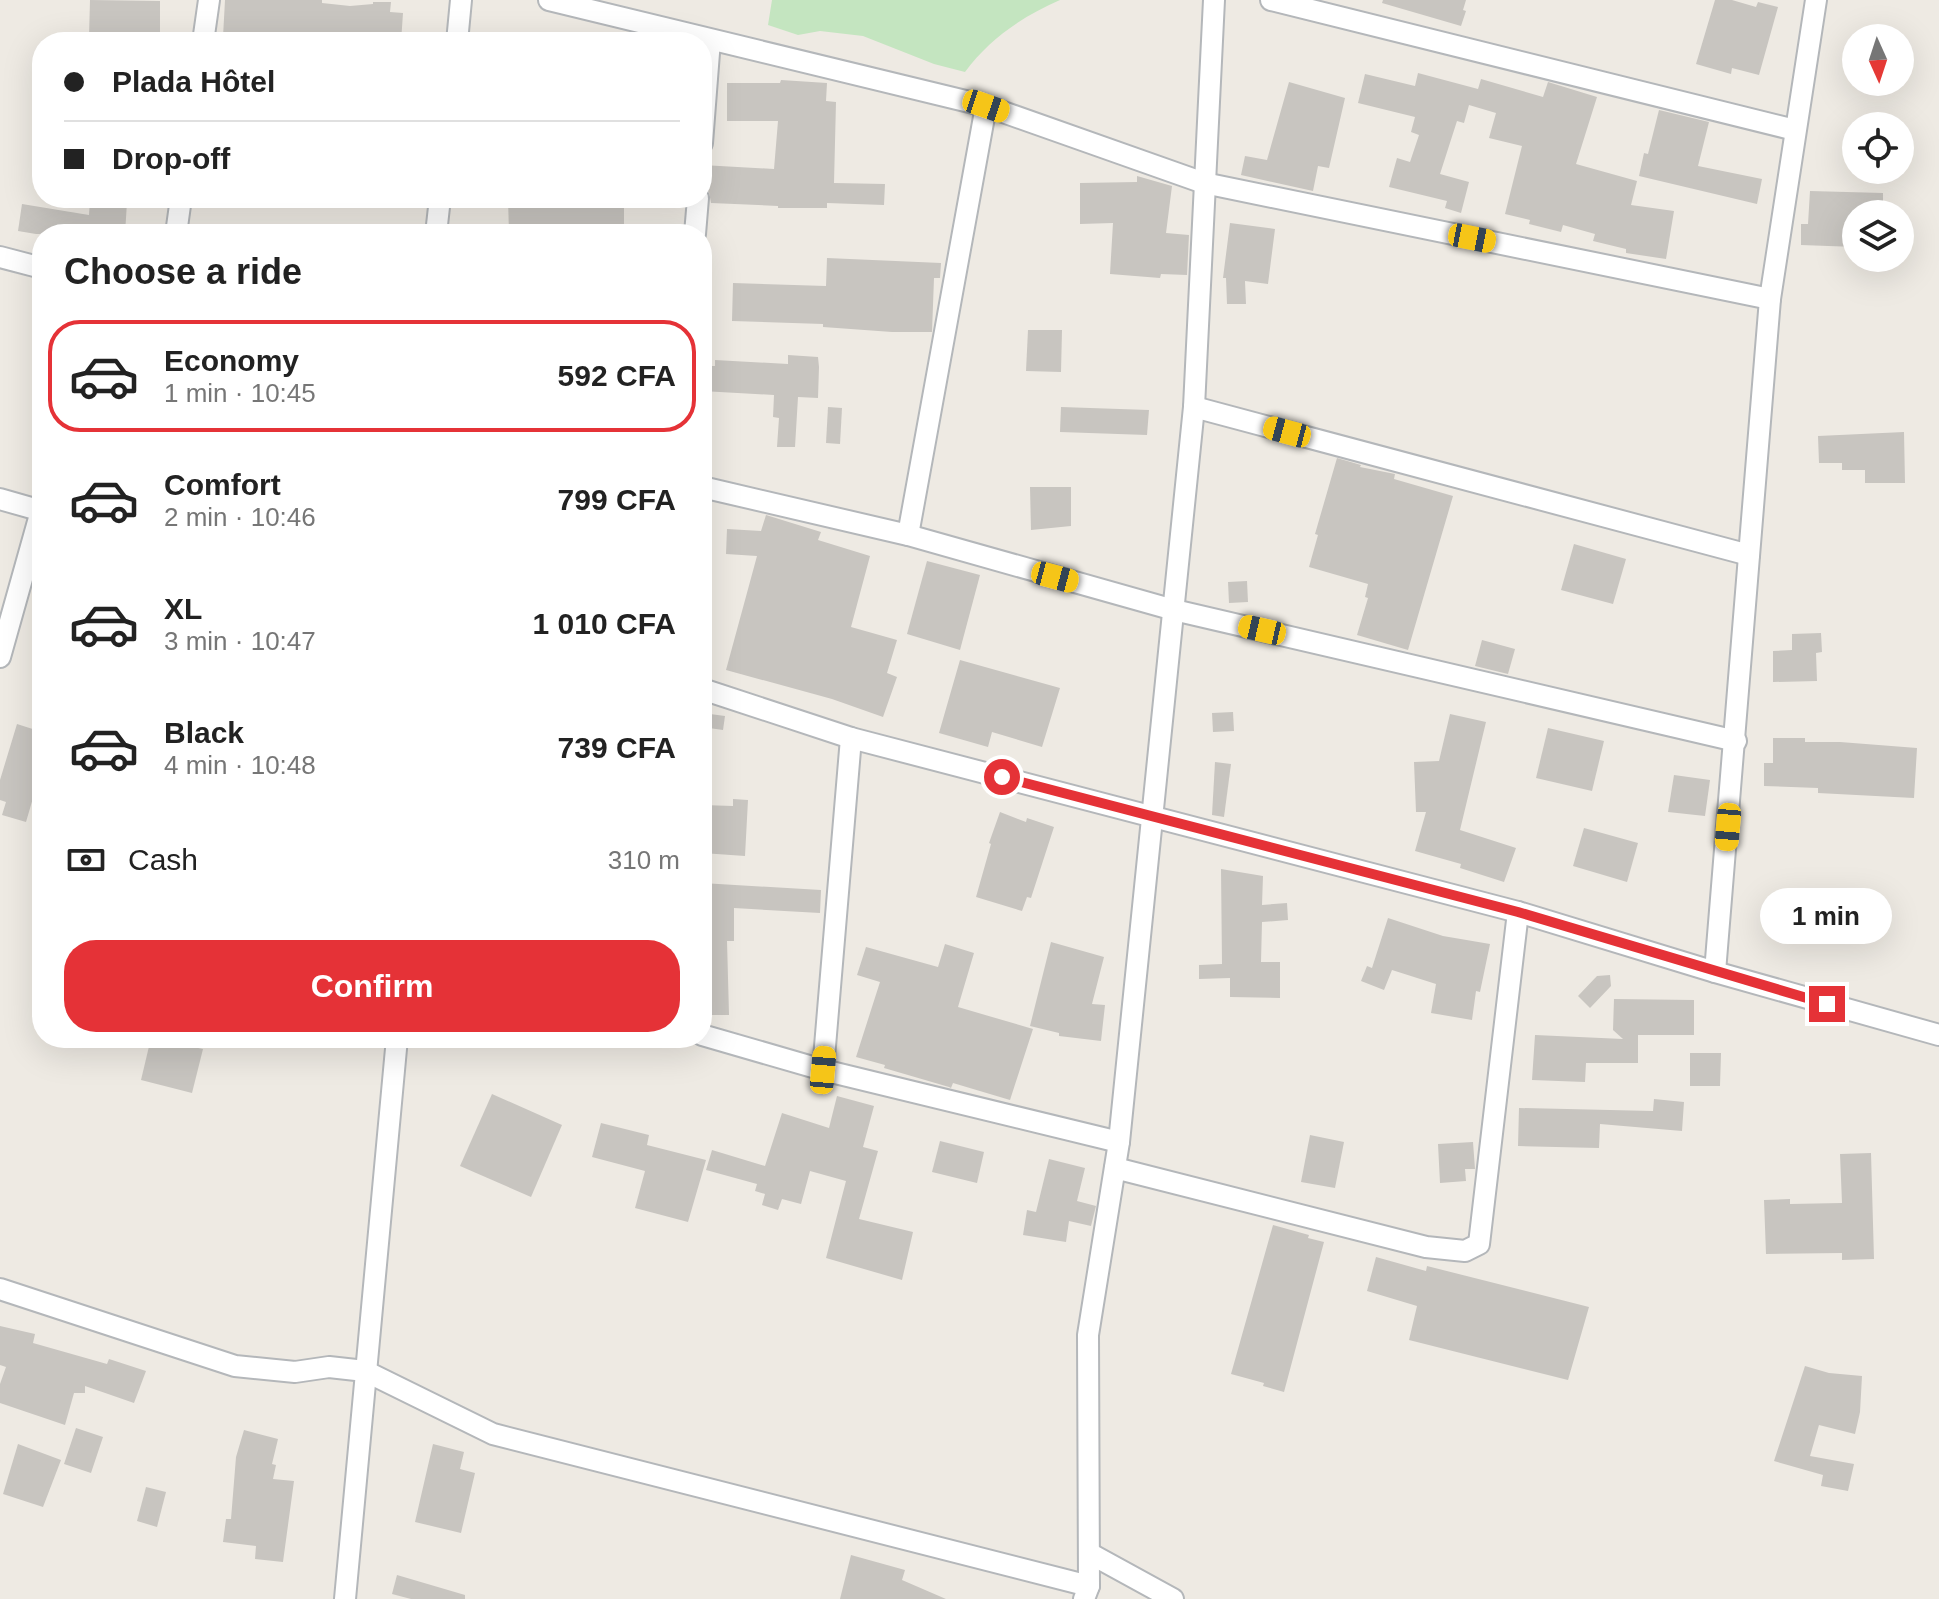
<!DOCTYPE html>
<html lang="en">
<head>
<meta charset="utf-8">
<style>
	:root { --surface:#fff; --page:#f6f6f6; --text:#222; --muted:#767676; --line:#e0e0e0; --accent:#e53237 }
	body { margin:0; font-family:Helvetica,sans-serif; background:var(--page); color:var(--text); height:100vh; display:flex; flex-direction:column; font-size:30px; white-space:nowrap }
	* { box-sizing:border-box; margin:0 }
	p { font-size:26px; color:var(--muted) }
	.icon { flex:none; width:44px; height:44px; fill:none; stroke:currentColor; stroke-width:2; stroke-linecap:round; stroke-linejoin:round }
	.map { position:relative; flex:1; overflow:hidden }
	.details { position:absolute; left:32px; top:224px; width:680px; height:824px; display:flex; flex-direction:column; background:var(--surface); border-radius:32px; box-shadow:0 8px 32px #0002 }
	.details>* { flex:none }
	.guide { position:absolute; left:32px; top:32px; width:680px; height:176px; border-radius:32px; box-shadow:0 8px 32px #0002; display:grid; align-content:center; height:176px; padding:0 32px; background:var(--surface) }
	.needle { width:52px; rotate:177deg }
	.buttons { position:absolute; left:1842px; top:24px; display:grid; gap:16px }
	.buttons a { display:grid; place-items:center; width:72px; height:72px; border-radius:50%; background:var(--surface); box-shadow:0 8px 32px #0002; font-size:40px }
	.end { position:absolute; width:36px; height:36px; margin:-18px; border:10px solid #e53237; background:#fff; box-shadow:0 0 0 4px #fff }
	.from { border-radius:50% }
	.bubble { position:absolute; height:56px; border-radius:28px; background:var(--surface); box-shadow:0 8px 32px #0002; font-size:26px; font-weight:800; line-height:56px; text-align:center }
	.car { position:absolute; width:24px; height:48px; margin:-24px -12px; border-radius:10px; box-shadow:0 0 6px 2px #0007; background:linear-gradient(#f5c518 24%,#345 0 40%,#f5c518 0 76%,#345 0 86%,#f5c518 0) }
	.guide b { display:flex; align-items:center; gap:28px; height:76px; font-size:30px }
	.guide b+b { border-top:2px solid var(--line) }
	.guide i { width:20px; height:20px; background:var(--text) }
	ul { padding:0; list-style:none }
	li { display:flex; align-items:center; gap:24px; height:112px; margin:0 16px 12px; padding:0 16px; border:4px solid transparent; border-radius:32px }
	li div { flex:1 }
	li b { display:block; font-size:30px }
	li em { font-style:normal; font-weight:800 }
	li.active { border-color:var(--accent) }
	li>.icon { width:72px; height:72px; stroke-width:1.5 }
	h2 { padding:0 32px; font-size:36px; line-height:96px }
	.pay { display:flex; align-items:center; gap:20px; height:88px; padding:0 32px; font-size:30px }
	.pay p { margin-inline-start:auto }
	.cta { display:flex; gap:16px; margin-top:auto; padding:16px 32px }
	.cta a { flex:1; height:92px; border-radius:32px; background:var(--accent); color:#fff; font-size:32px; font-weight:800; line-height:92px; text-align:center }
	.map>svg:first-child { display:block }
</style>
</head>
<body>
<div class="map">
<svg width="1939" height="1599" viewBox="0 0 1939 1599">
	<rect width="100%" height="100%" fill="#eeeae3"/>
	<path fill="#c4e5c0" d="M772 0H1060C1023 16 989 39 965 72L934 64 863 36 820 31 798 35 768 25Z"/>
	<g fill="#c8c5c0">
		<path d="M90 0 160 1V40L122 42V38L89 37Z"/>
		<path d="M225 0H322V3L350 6 373 4V2H391L390 12 403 13 401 42 371 41 372 34 342 33 341 37 313 35 312 39 283 37V42L223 37Z"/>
		<path d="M1383 0H1466L1463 10 1466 11 1461 26 1382 3Z"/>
		<path d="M1715 0H1732L1756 7 1758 2 1778 7 1759 75 1732 68 1731 74 1696 64Z"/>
		<path d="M1418 73 1478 89 1481 79 1543 97 1548 82 1597 97 1576 164 1637 181 1631 205 1674 211 1666 259 1626 253V249L1593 241 1595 234 1563 225 1561 232 1529 224 1530 220 1505 214 1522 146 1489 138 1496 113 1469 105 1464 123 1457 121 1440 174 1469 182 1461 213 1445 208 1447 201 1389 187 1397 158 1410 162 1419 135 1411 132 1415 117 1358 103 1365 74 1415 86Z"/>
		<path d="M781 80 827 83 826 101 836 102 834 183 885 184 884 205 827 203V208H778V206L711 203 709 192 702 186V165L774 169 778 121H727V83H780Z"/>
		<path d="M1289 82 1345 98 1329 168 1318 166 1313 191 1241 175 1245 156 1267 160Z"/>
		<path d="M1659 110 1709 122 1698 166 1762 179 1757 204 1639 176 1644 153 1648 154Z"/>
		<path d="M1137 176 1172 186 1166 233 1189 235 1187 275 1161 274 1160 278 1110 274 1113 223 1080 224V183L1137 182Z"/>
		<path d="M1810 191 1883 193V214H1856V247L1801 245V224H1808Z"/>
		<path d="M508 198 624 201V234H509Z"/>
		<path d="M90 200 127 202 125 234H36L18 231 22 204 89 215Z"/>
		<path d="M1230 223 1275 229 1268 284 1245 281 1246 304H1227L1226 278H1223Z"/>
		<path d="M827 258 941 263 940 278H934L932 332H892L823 327V324L732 321 733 283 826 286Z"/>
		<path d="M1028 330H1062L1061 372 1026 371Z"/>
		<path d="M788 355 818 357 819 367 818 398 798 397 795 447H777L779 418 773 417 774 395 702 391 704 366H715V360L788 364Z"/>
		<path d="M828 407 842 408 840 444 826 443Z"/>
		<path d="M1061 407 1149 410 1147 435 1060 432Z"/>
		<path d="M1904 432 1905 483H1865V470H1842V463H1819L1818 436Z"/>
		<path d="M1337 458 1361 465 1360 467 1395 474 1394 479 1453 496 1408 650 1357 635 1368 598 1365 597 1368 584 1309 567 1318 535 1315 534Z"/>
		<path d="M1030 487H1071V526L1031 530Z"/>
		<path d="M766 515 821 532 818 540 870 556 851 627 897 640 887 673 897 677 883 717 832 699 726 670 757 556 726 554 727 529 761 531Z"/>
		<path d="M1574 544 1626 559 1613 604 1561 590Z"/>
		<path d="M927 561 980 575 960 650 907 634Z"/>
		<path d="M1247 581 1248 602 1229 603 1228 582Z"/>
		<path d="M1821 633 1822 652 1816 653 1817 681 1773 682V651L1792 650V634Z"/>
		<path d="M1482 640 1515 649 1508 674 1475 666Z"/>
		<path d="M960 660 1060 688 1042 747 992 732 988 747 939 733Z"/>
		<path d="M1233 712 1234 731 1213 732 1212 713Z"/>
		<path d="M710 714 725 716 723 730 709 728Z"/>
		<path d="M1450 714 1486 722 1460 830 1516 848 1504 882 1460 868 1461 864 1415 851 1426 812H1416L1414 762 1439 761Z"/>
		<path d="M17 724 42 732V774H40L26 822 2 815 6 802 0 800V780Z"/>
		<path d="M1548 728 1604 741 1592 791 1536 778Z"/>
		<path d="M1773 738H1805V742H1840L1917 748 1914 798 1818 793V788L1764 786V763H1773Z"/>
		<path d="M1215 762 1231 764 1224 817 1212 815Z"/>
		<path d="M1674 775 1710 780 1705 816 1668 812Z"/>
		<path d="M733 799 748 800 745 856 702 853V805L733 806Z"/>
		<path d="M1000 812 1026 822 1027 818 1054 827 1031 898 1027 897 1022 911 976 897 991 844 989 843Z"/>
		<path d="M1584 828 1638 843 1627 882 1573 866Z"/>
		<path d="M1221 869 1263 876 1262 905 1287 903 1288 920 1262 922 1261 962H1280V998L1230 997V978L1199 979V965L1222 964Z"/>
		<path d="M702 883 821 890 820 913 734 908V941H727L729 1015H702Z"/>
		<path d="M1388 918 1443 936 1490 944 1480 992 1476 991 1472 1020 1431 1013 1436 984 1392 970 1384 990 1361 981 1367 966 1372 968Z"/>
		<path d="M1051 942 1104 957 1092 1004 1105 1005 1101 1041 1059 1036V1033L1030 1026Z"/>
		<path d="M945 944 974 953 958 1007 1033 1029 1010 1100 953 1083 951 1088 949 1087 884 1068 885 1065 856 1057 880 982 857 975 866 947 938 967Z"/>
		<path d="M1610 975 1611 986 1590 1008 1578 996 1597 976Z"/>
		<path d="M1614 999 1694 1000V1035H1638V1063H1586L1585 1082 1532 1080 1535 1035 1623 1039 1613 1030Z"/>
		<path d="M151 1038 203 1049 192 1093 141 1080Z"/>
		<path d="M1690 1053H1721L1720 1086H1690Z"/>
		<path d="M492 1094 562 1125 531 1197 460 1166Z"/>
		<path d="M837 1096 874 1106 863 1147 878 1151 859 1219 913 1232 902 1280 826 1258 846 1181 810 1171 801 1204 782 1199 778 1210 762 1205 765 1194 755 1191 757 1184 706 1170 712 1150 765 1166 782 1113 829 1128Z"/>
		<path d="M1654 1099 1684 1102 1682 1131 1600 1124 1599 1148 1518 1146 1519 1108 1653 1111Z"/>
		<path d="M601 1123 649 1135 647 1145 706 1160 688 1222 635 1208 645 1171 592 1157Z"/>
		<path d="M1310 1135 1344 1142 1335 1188 1301 1182Z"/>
		<path d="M940 1141 984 1152 977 1183 932 1172Z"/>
		<path d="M1473 1142 1475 1169H1465L1466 1181 1440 1183 1438 1144Z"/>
		<path d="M1871 1153 1874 1259 1842 1260V1253L1766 1254 1764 1200 1790 1199V1204L1842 1203 1840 1154Z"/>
		<path d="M1049 1159 1085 1168 1077 1201 1096 1206 1091 1226 1069 1221 1066 1242 1023 1235 1027 1210 1036 1212Z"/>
		<path d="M1273 1225 1309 1235 1308 1238 1324 1242 1284 1392 1263 1386 1264 1383 1231 1374Z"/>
		<path d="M1376 1257 1426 1271 1427 1266 1589 1307 1568 1380 1409 1340 1417 1306 1367 1291Z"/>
		<path d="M0 1326 35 1334 33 1343 107 1364 109 1359 146 1371 134 1403 85 1386V1393H74L65 1425 0 1403V1384L6 1367 0 1365Z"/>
		<path d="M1805 1366 1829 1373 1862 1376 1860 1412 1855 1434 1819 1425 1810 1456 1854 1464 1848 1491 1821 1486 1823 1475 1774 1461Z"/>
		<path d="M76 1428 103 1437 91 1473 64 1464Z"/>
		<path d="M244 1430 278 1439 272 1464 276 1465 273 1479 294 1481 283 1562 255 1559 256 1546 223 1542 226 1519H231L236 1457Z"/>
		<path d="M18 1444 61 1460 43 1507 3 1494Z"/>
		<path d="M433 1444 464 1452 460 1469 475 1473 461 1533 415 1522Z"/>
		<path d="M146 1487 166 1492 157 1527 137 1521Z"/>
		<path d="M851 1555 905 1570 902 1580 946 1599H840Z"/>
		<path d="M397 1575 465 1595V1599H411L392 1594Z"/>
	</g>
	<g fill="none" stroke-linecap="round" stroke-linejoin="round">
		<g stroke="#b4b7ba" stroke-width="24">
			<g id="minor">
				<path d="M549 0 986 106 1204 183 1770 299"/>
				<path d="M1271 0 1795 130"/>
				<path d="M203 42 209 0"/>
				<path d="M457 42 461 0"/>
				<path d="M702 143 710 40"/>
				<path d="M176 234 181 198"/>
				<path d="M436 234 440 198"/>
				<path d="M695 234 698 198"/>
				<path d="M0 257 42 268"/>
				<path d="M1194 407 1749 555"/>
				<path d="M702 487 908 535 1174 610 1736 741"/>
				<path d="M0 499 42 511"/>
				<path d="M908 535 986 106"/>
				<path d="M0 657 41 511"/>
				<path d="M702 689 851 738 1518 912 1715 972 1939 1035"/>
				<path d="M1715 972 1770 299 1816 0"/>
				<path d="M702 1035 823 1070 1119 1142"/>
				<path d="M823 1070 851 738"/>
				<path d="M1115 1168 1426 1247 1465 1251 1479 1244 1518 912"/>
				<path d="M0 1289 235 1366 295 1372 329 1367 365 1371 493 1434 1089 1586"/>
				<path d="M1089 1553 1173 1599"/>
				<path d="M345 1599 397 1038"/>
				<path d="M1084 1599 1089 1586 1088 1335 1119 1142 1194 407 1214 0"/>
			</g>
		</g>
		<use href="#minor" stroke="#fff" stroke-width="20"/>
	</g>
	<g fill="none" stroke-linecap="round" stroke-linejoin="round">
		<path stroke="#e53237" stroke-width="10" d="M1002 777 1518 912 1827 1004"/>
	</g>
</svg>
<div class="buttons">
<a><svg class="needle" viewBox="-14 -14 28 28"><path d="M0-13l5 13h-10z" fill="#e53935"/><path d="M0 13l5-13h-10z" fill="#767676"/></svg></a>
<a><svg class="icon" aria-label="locate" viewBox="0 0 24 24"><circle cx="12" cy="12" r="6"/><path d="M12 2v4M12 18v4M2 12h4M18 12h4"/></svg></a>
<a><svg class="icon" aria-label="layers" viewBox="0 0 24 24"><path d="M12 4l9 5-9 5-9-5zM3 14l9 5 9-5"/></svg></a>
</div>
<i class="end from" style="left:1002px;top:777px"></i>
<i class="end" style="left:1827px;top:1004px"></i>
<div class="bubble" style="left:1760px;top:888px;width:132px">1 min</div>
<i class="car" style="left:986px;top:106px;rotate:109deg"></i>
<i class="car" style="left:1472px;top:238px;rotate:101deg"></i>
<i class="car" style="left:1287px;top:432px;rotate:285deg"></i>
<i class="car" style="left:1055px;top:577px;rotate:105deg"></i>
<i class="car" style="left:1262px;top:630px;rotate:283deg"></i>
<i class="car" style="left:1728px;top:827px;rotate:185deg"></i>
<i class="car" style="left:823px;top:1070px;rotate:5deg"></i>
<div class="guide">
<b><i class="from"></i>Plada Hôtel</b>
<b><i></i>Drop-off</b>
</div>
<section class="details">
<h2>Choose a ride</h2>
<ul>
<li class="active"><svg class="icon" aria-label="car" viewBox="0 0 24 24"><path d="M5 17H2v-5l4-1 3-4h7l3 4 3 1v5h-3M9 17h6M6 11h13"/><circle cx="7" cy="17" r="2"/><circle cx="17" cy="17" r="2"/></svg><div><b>Economy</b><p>1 min · 10:45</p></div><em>592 CFA</em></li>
<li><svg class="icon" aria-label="car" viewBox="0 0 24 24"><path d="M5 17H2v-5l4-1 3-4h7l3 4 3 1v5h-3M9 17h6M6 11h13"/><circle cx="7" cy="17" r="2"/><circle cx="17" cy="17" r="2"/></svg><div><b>Comfort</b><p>2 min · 10:46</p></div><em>799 CFA</em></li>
<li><svg class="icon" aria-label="car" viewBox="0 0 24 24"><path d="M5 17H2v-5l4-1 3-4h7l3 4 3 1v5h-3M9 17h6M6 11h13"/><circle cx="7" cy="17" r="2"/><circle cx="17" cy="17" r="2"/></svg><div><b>XL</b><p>3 min · 10:47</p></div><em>1 010 CFA</em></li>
<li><svg class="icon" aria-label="car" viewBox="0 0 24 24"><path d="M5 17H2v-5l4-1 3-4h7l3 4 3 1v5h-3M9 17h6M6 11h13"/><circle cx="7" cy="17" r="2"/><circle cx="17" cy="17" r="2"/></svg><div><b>Black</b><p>4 min · 10:48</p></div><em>739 CFA</em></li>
</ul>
<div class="pay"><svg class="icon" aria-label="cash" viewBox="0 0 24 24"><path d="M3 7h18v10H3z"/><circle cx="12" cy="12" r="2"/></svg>Cash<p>310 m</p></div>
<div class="cta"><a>Confirm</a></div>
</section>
</div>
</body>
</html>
